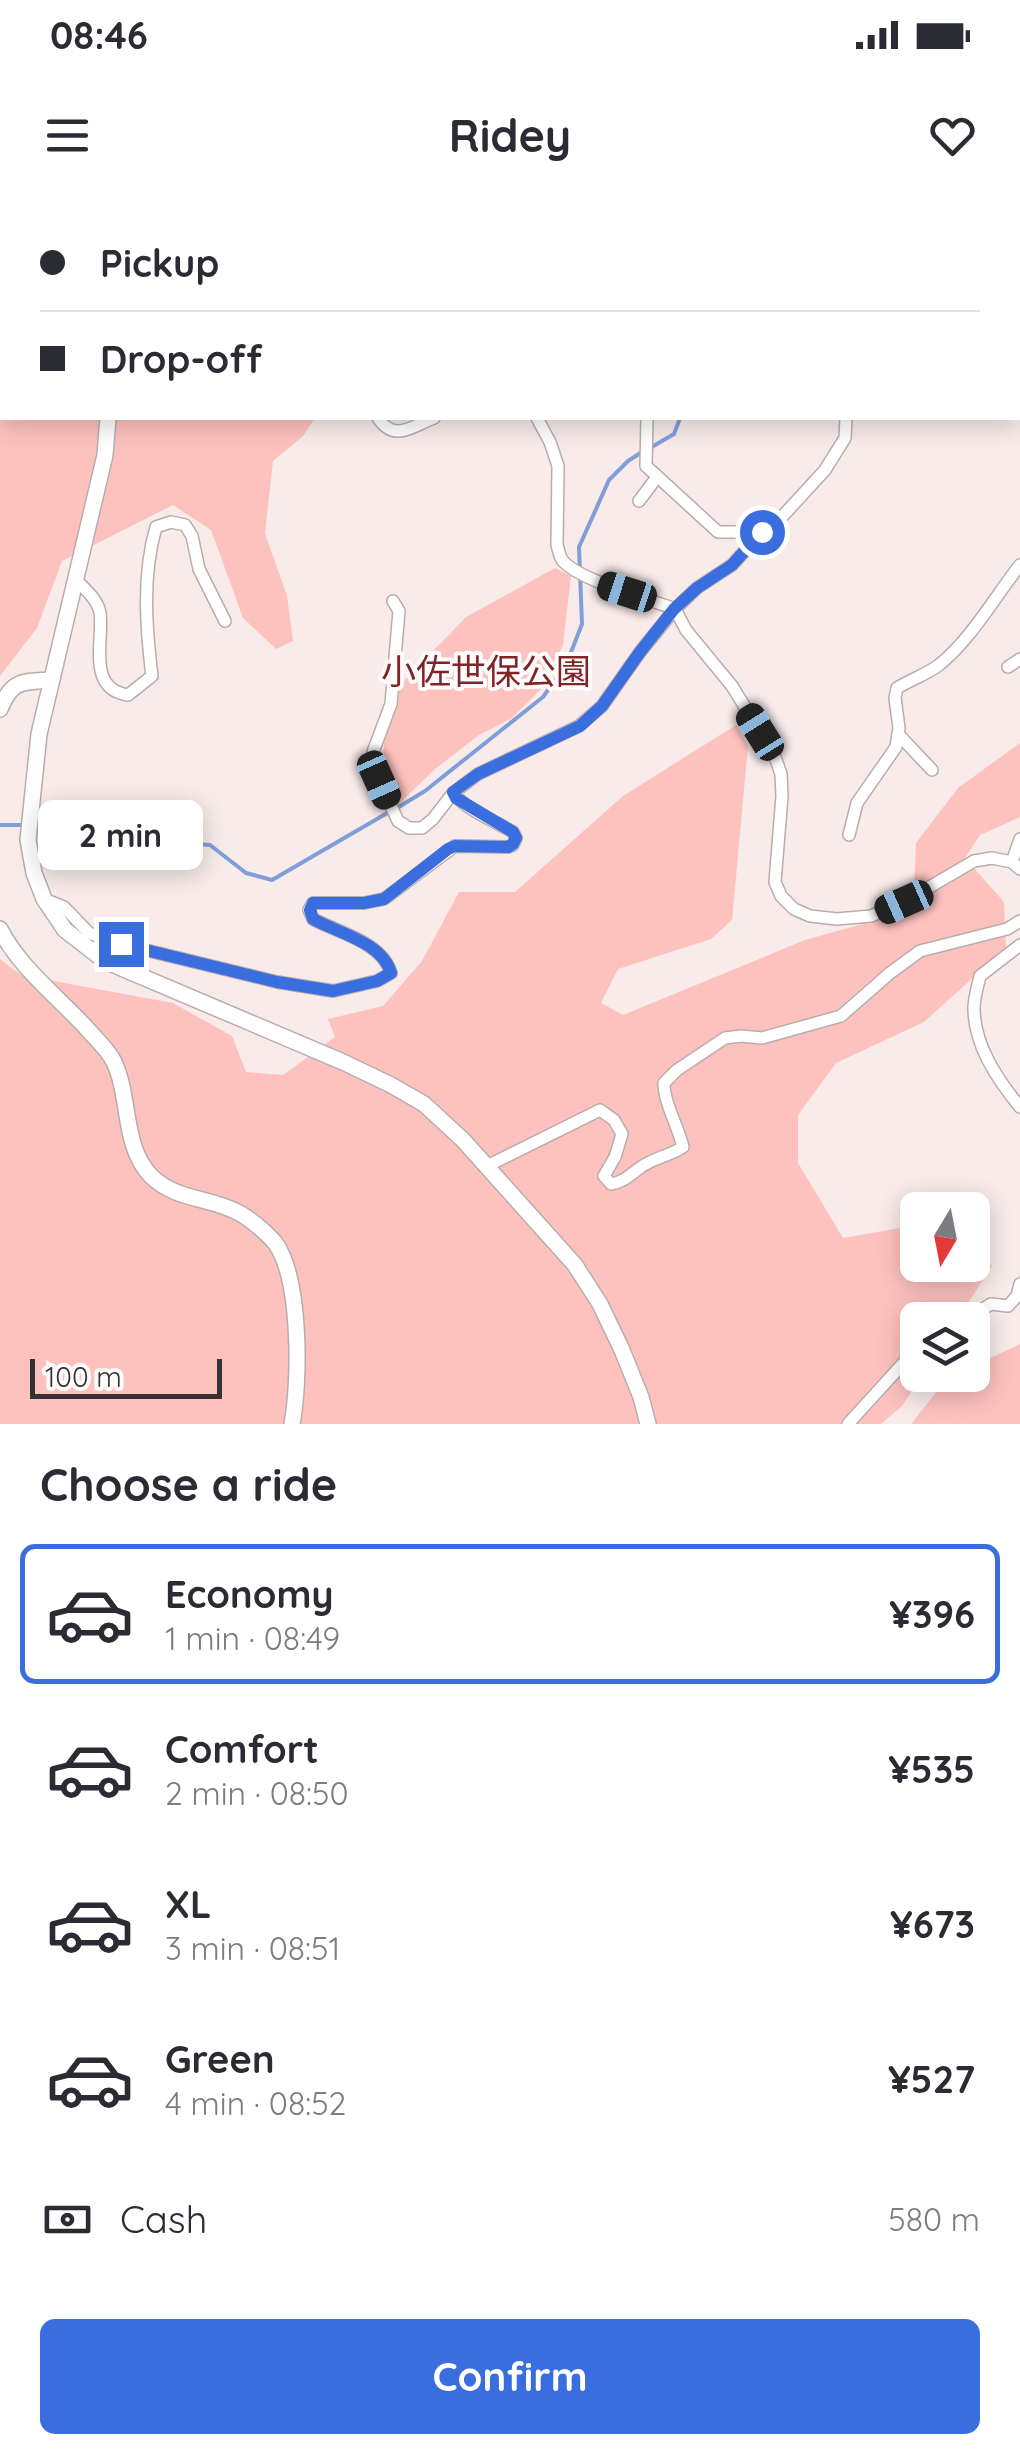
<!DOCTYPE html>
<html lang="en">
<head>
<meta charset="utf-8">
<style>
	:root { --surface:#fff; --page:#f7f7f7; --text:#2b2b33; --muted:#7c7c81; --line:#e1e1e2; --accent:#3a6ddd }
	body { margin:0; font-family:Quicksand,"Noto Sans JP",sans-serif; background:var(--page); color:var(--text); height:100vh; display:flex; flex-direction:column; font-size:38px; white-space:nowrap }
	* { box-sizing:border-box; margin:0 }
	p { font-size:32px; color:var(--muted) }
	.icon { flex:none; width:55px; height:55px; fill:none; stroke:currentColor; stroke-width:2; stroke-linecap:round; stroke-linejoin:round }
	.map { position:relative; height:1224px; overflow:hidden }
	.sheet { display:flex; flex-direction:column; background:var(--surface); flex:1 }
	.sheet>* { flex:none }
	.guide { position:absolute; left:0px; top:0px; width:1020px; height:220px; box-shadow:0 5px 25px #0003; display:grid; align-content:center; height:220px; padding:0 40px; background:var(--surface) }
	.needle { width:65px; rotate:190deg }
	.tools { position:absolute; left:900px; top:992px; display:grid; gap:20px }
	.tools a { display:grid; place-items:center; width:90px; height:90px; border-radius:15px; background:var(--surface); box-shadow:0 5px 25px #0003; font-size:50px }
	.scale { position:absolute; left:30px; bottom:25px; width:192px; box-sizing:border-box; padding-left:10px; border:5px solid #363231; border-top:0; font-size:28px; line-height:35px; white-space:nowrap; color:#363231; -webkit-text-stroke:8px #fdfbfb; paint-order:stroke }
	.end { position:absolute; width:45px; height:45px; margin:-22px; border:12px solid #3a6ddd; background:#fff; box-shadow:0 0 0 5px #fff }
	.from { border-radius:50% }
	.bubble { position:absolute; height:70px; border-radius:15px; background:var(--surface); box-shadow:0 5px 25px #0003; font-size:32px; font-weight:800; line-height:70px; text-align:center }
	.car { position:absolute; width:30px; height:60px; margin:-30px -15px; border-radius:12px; box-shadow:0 0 8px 2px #0007; background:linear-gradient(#222 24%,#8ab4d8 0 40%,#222 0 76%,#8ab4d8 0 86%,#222 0) }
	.guide b { display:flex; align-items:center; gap:35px; height:95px; font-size:38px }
	.guide b+b { border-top:2px solid var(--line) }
	.guide i { width:25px; height:25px; background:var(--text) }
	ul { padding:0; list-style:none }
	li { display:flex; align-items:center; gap:30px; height:140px; margin:0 20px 15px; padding:0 20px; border:5px solid transparent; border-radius:15px }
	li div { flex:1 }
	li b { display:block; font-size:38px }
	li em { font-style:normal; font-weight:800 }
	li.on { border-color:var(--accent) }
	li>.icon { width:90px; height:90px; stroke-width:1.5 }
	h2 { padding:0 40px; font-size:45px; line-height:120px }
	.pay { display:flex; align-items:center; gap:25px; height:110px; padding:0 40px; font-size:38px }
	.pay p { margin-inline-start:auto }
	.primary-button { display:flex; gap:20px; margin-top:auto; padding:20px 40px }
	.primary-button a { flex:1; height:115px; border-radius:15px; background:var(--accent); color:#fff; font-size:40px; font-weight:800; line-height:115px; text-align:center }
	.status { display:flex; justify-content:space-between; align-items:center; height:70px; padding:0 50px; background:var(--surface); direction:ltr }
	.status svg { height:28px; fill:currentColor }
	header { display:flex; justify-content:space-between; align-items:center; height:130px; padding:0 40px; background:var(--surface); font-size:45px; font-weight:800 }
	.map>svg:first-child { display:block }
</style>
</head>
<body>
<div class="status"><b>08:46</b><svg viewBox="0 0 49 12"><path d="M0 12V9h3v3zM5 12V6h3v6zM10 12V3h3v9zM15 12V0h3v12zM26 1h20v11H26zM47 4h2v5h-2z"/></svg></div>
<header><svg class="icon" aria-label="menu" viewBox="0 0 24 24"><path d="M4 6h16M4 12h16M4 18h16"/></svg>Ridey<svg class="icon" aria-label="heart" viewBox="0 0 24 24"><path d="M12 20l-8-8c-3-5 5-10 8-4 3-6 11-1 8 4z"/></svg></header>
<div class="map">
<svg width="1020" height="1224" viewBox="0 0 1020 1224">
	<rect width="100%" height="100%" fill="#f8ebea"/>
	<g fill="#fdc2be">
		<path d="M0 0H184V2H2V102L0 105Z"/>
		<path d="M0 175 2 177V218H315L303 236 273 261 265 333 287 396 293 441 276 449 243 418 211 330 173 305 62 361 37 428 0 476Z"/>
		<path d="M555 368 571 376 563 445 540 490 512 518 479 535 435 569 397 606 383 576 384 539 399 486 466 417Z"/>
		<path d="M736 525 748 546 732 720 711 739 618 769 601 803 623 815 805 740 913 710 916 643 958 588 1020 543V617L980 635 965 658 1004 702 1006 748 924 822 836 863 798 915V963L843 1038 917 1025 918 1065H972L973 1039 992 1066 957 1120H918V1175H922L902 1206 881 1224H0V759L21 775 173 803 232 836 246 872 283 875 335 837 328 819 383 806 422 761 459 692H515L623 596Z"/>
		<path d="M1020 1144V1224H911L948 1177 972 1175 973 1166Z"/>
	</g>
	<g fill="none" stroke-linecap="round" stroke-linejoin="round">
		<g stroke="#809fda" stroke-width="4">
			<path d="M760 2 762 0"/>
			<path d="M650 248 674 234 680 218"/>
			<path d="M397 608 425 591 543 497 566 465 582 424 579 347 609 280 628 261 642 252"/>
			<path d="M0 625H25"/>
			<path d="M35 625 77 626 126 639 210 645 246 673 272 680 389 612"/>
		</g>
		<g stroke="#b9adac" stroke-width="14">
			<g id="street">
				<path d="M431 0 433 2"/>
				<path d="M1018 132 1020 135"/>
				<path d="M378 218C395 243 412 226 434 218"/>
				<path d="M537 218 550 242 558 266 557 345C559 351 559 355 562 360 578 380 649 399 675 409L686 430 732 486 774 554 781 574 782 596 775 682 781 696 794 709 810 716 837 719 871 716 904 702 974 661 992 658 1012 662 1020 669"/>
				<path d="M647 218 646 266 718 332H762"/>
				<path d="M639 301 657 277"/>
				<path d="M76 380C85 389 98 400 100 413 104 440 86 489 128 495L152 476C146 427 142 375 156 327L171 322 185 325 192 336 199 369 225 421"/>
				<path d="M393 401 399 411 391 504 373 552 379 580 398 621 409 628H422L433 619 453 593"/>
				<path d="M1008 467 1020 459"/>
				<path d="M898 534 932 570"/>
				<path d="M849 635 857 603 896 547 899 528 895 498 897 488C910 480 927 474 939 465 972 438 994 398 1020 365"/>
				<path d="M1012 662 1020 639"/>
				<path d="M44 699 64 707 89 733 121 744 277 782 333 791 377 781 391 773C382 742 339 733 313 719L309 710 313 703H364L384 699 455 646 508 647 513 645 516 638 513 632C493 620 468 611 453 593L478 574 579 526 602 506 640 452 675 409 697 388 732 365 762 332 780 319 825 270 845 238 846 218"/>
				<path d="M1020 745 980 776C978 786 974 797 974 808 974 845 997 879 1020 907"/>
				<path d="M487 966 600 910 614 920 622 934 615 957 604 976 611 984C626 982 633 971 646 964 658 957 671 955 683 947 678 926 664 903 664 883L677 870 725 838 741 836 762 838 841 816 890 773 920 751 1007 729 1020 721"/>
				<path d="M957 1120 968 1118 991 1104 1008 1106 1017 1096 1020 1084"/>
				<path d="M848 1224 918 1147"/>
			</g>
		</g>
		<g stroke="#b9adac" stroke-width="18">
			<g id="secondary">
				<path d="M14 0 15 2"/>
				<path d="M108 218 105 255 39 534 28 640 34 673 44 699 65 730 105 761 343 862 391 885 424 904 463 940 575 1065 600 1104 622 1150 641 1197 648 1224"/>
				<path d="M0 509C12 480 21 482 50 480"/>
				<path d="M0 729C20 769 61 799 90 832 98 841 109 851 114 862 131 898 122 946 151 976 176 1001 212 997 241 1014 253 1021 268 1034 276 1044 301 1081 300 1181 292 1224"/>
			</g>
		</g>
		<use href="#street" stroke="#fff" stroke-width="11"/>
		<use href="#secondary" stroke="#fff" stroke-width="15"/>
	</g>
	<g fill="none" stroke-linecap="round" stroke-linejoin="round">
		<path stroke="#3a6ddd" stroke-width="12" d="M121 744 277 782 333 791 377 781 391 773C382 742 338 733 313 719L310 710 313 703H364L384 699 448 649 455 646 508 647 513 644 516 638 513 632 456 598 453 592 478 574 580 526 602 506 640 452 674 409 697 388 732 365 762 332"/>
	</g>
	<g text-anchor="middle" stroke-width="8" stroke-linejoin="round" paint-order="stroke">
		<g font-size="35" fill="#7f2527" stroke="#fdfbfb">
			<text x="486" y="484">小佐世保公園</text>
		</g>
	</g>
</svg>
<div class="tools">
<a><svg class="needle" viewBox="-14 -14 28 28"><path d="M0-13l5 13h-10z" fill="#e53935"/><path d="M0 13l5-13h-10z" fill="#7c7c81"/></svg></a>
<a><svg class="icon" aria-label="layers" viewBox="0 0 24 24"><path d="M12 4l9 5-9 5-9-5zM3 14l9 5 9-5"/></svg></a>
</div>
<div class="scale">100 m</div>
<i class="end from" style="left:762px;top:332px"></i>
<i class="end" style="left:121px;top:744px"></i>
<div class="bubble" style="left:38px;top:600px;width:165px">2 min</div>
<i class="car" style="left:627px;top:392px;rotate:288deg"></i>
<i class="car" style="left:760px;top:532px;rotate:328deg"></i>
<i class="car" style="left:379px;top:580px;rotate:156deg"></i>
<i class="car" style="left:904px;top:702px;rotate:246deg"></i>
<div class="guide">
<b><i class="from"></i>Pickup</b>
<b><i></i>Drop-off</b>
</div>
</div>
<section class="sheet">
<h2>Choose a ride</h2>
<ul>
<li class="on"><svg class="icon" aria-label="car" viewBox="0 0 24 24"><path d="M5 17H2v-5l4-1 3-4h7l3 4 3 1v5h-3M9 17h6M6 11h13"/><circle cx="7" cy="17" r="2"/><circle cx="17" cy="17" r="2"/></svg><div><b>Economy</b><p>1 min · 08:49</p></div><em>¥396</em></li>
<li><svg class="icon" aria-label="car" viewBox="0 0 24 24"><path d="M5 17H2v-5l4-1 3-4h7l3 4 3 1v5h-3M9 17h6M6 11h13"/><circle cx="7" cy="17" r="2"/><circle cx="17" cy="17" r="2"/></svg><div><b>Comfort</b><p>2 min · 08:50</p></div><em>¥535</em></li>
<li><svg class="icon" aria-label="car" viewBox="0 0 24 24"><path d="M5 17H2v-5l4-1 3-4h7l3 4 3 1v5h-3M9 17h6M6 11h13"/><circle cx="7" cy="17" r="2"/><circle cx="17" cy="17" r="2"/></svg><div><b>XL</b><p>3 min · 08:51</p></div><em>¥673</em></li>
<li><svg class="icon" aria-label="car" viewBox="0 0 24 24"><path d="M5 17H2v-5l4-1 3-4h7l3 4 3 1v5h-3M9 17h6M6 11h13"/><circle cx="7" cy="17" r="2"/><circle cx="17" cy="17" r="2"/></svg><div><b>Green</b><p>4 min · 08:52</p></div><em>¥527</em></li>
</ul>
<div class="pay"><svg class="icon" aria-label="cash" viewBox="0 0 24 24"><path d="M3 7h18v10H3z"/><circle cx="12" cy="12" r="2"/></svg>Cash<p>580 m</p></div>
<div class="primary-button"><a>Confirm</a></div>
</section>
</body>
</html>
